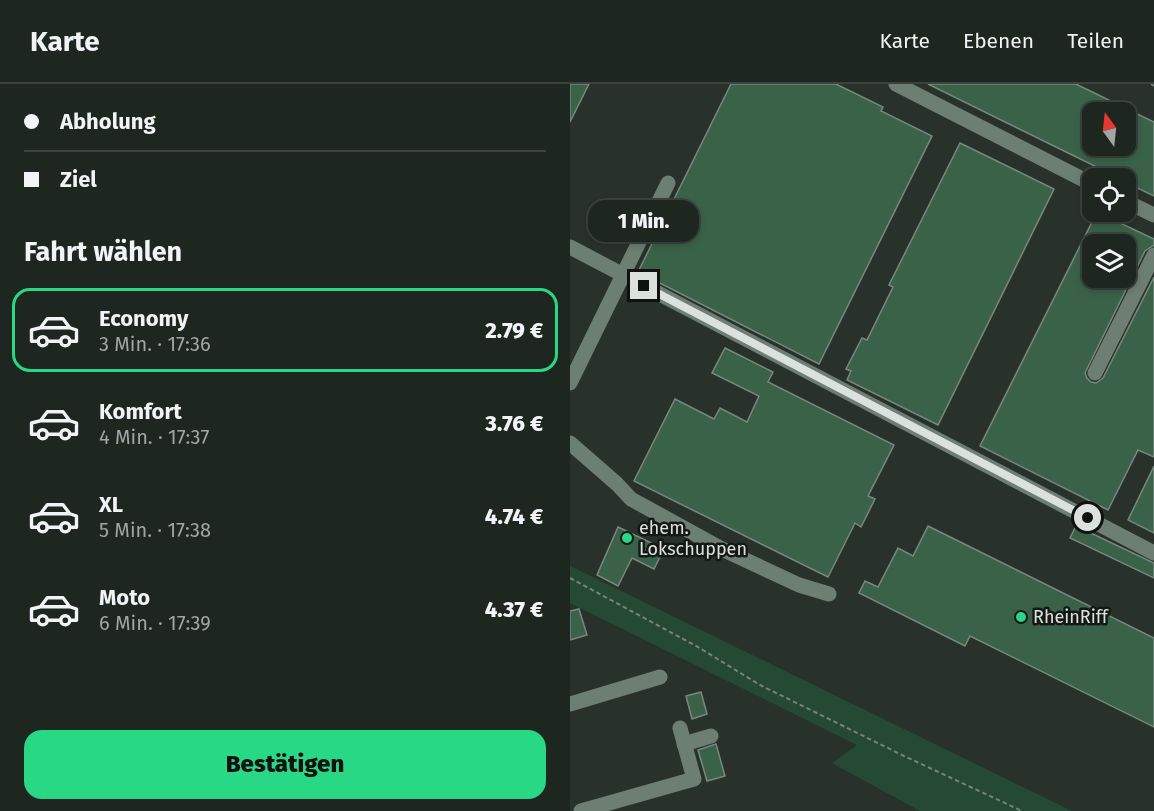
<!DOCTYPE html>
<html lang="de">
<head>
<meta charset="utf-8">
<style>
	:root { --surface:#1e2620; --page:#262e29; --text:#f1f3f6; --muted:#a1a5a5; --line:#3c433e; --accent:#29d885 }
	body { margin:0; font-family:"Fira Sans",sans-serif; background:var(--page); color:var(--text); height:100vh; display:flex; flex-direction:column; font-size:22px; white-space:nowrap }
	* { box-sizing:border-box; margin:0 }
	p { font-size:20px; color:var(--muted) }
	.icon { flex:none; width:33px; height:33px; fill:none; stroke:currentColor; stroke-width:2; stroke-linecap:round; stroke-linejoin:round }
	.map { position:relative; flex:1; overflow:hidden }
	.details { display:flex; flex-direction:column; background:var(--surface); width:570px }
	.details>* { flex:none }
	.guide { display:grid; align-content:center; height:132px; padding:0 24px; background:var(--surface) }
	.needle { width:39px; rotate:345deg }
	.controls { position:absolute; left:512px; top:18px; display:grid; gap:12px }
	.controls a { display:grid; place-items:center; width:54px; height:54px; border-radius:12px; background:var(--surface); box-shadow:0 3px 9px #0003,0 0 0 2px var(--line); font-size:30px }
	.end { position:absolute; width:27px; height:27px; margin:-14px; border:8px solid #dbe2dd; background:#111; box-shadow:0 0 0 3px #111 }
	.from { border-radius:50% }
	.bubble { position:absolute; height:42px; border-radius:18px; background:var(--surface); box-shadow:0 3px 9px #0003,0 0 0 2px var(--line); font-size:20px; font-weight:800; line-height:42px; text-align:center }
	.guide b { display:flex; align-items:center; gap:21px; height:57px; font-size:22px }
	.guide b+b { border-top:2px solid var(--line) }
	.guide i { width:15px; height:15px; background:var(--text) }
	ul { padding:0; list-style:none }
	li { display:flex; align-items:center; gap:18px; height:84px; margin:0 12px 9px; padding:0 12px; border:3px solid transparent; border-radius:18px }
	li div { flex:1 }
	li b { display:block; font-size:22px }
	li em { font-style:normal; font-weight:800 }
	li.active { border-color:var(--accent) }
	li>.icon { width:54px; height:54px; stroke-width:1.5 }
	h2 { padding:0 24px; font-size:27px; line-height:72px }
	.primary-button { display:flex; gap:12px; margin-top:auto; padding:12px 24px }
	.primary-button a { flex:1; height:69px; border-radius:18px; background:var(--accent); color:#111; font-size:24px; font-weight:800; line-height:69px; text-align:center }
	header { display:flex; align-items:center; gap:36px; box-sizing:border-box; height:84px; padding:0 30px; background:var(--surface); border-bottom:2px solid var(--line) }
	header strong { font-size:28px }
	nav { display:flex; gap:33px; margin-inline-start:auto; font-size:21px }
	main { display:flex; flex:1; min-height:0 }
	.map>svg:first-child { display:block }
</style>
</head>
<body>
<header>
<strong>Karte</strong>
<nav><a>Karte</a><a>Ebenen</a><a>Teilen</a></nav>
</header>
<main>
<section class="details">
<div class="guide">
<b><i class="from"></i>Abholung</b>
<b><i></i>Ziel</b>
</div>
<h2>Fahrt wählen</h2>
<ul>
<li class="active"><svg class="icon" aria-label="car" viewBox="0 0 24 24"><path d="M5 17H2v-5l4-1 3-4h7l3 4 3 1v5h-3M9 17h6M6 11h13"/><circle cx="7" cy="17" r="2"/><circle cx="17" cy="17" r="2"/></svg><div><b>Economy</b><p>3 Min. · 17:36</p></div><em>2.79 €</em></li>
<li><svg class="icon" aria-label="car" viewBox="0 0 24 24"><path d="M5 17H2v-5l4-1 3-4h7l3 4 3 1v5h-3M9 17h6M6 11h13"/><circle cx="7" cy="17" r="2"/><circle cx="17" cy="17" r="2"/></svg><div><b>Komfort</b><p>4 Min. · 17:37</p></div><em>3.76 €</em></li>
<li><svg class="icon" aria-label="car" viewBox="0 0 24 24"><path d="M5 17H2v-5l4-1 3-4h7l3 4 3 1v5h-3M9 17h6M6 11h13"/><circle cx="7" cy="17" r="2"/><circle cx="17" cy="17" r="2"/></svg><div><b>XL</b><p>5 Min. · 17:38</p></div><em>4.74 €</em></li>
<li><svg class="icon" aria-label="car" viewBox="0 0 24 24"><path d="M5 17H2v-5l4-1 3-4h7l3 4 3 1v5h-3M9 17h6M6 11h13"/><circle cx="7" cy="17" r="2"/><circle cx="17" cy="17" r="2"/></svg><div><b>Moto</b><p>6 Min. · 17:39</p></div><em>4.37 €</em></li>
</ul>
<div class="primary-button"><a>Bestätigen</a></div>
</section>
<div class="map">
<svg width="584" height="727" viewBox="0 0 584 727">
	<rect width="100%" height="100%" fill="#28322b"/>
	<path fill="#254a34" d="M0 482 502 727H350L262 679 287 661 0 519Z"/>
	<g fill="#3a6249" stroke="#7a877e" stroke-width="1.5" fill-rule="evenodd">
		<path d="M0 0H19L0 38Z"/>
		<path d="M161 0H266L313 23 311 27 362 52 249 280 68 188Z"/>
		<path d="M358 0H506L584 38V112L555 98V94H549ZM522 28H555V62H522Z"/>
		<path d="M390 59 484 105 368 341 277 296 281 287 276 285 292 254 297 256 323 203 319 201Z"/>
		<path d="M527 128 584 155V161L575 167 515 289 517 294 521 298 526 299 533 294 584 193V373L568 366 538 426 410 362ZM522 160H555V194H522Z"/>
		<path d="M155 264 203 288 198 298 324 361 298 412 305 415 291 443 285 439 258 493 64 397 105 315 144 335 150 324 177 338 189 312 142 289Z"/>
		<path d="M584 382V449L558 436Z"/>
		<path d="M358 442 584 554V643L400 552 395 562 289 509 295 497 308 503 328 464 343 472Z"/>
		<path d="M506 442 584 479V494L500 454Z"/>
		<path d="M48 443 94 465 84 485 62 474 48 502 27 491Z"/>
		<path d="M9 525 17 551 0 556V527Z"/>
		<path d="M131 608 137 630 122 635 116 612Z"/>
		<path d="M146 660 155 692 137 697 128 666Z"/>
	</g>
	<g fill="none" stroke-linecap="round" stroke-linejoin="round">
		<g stroke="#78817b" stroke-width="2" stroke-dasharray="4.5 3" stroke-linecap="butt">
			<path d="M581 0 584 2"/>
			<path d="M0 494 128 563 190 601 332 671 452 727"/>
		</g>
		<g stroke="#6d7e72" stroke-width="15">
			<path d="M326 0 522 100"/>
			<path d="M555 117 584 131"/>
			<path d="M0 163 584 469"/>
			<path d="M525 289 584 171"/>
			<path d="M0 299 98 99"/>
			<path d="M0 359 47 400 61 415 152 465 229 501 259 510"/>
			<path d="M0 620 90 593"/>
			<path d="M114 660 141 652"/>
			<path d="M11 727 124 695 110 644"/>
		</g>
	</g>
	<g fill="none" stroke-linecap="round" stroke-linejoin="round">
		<path stroke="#dbe2dd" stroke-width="8" d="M74 202 518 434"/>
	</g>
	<g fill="#29d885" stroke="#141916" stroke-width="2">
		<circle cx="57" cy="454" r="6"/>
		<circle cx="451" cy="533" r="6"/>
	</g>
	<g text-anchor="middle" stroke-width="5" stroke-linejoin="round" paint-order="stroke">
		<g font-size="18" fill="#dbe2dd" stroke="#141916" text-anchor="start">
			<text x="69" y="450">ehem.<tspan x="69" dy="21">Lokschuppen</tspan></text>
			<text x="463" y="539">RheinRiff</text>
		</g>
	</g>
</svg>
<div class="controls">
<a><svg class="needle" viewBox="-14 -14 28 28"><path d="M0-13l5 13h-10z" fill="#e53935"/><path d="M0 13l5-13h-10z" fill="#a1a5a5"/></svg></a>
<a><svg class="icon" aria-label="locate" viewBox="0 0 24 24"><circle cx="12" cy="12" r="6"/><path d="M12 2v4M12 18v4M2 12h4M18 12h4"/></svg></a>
<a><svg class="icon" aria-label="layers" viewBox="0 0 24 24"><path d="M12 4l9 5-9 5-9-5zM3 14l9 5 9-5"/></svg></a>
</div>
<i class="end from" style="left:518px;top:434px"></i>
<i class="end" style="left:74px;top:202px"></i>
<div class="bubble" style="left:18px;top:116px;width:111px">1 Min.</div>
</div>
</main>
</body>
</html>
